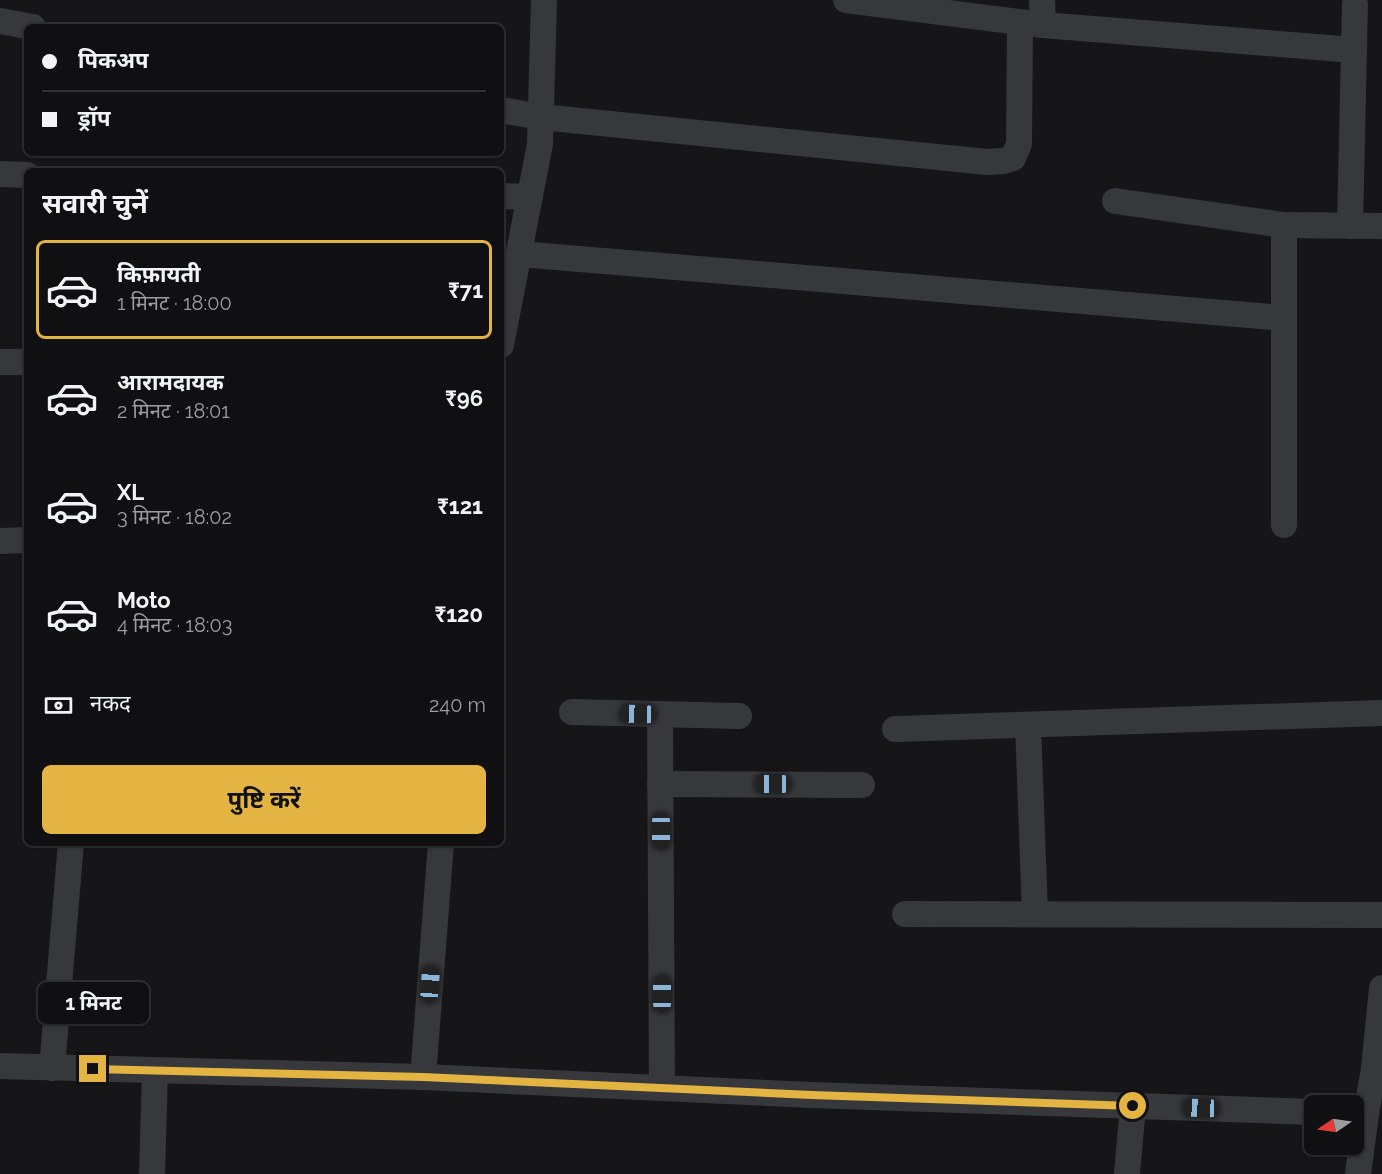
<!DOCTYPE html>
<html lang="hi">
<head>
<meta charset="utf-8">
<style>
	:root { --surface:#101012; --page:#1e1e20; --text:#f1f3f6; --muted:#9c9d9f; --line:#303032; --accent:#e4b442 }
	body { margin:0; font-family:Raleway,"Noto Sans Devanagari",sans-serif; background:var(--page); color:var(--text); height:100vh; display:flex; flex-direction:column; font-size:22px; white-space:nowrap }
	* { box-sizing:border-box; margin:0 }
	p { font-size:20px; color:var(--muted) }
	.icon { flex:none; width:33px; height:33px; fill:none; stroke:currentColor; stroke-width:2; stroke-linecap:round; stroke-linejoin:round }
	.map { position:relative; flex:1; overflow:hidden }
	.sheet { position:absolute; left:24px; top:168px; width:480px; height:678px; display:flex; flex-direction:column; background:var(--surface); border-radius:9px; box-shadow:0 2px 4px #0004,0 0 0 2px var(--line) }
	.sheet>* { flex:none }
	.hud { position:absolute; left:24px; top:24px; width:480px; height:132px; border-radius:9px; box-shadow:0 2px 4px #0004,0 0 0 2px var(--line); display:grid; align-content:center; height:132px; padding:0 18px; background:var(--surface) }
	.needle { width:39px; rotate:257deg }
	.tools { position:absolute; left:1304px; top:1095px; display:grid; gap:12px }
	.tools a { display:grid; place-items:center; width:60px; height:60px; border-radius:9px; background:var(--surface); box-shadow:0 2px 4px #0004,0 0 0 2px var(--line); font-size:30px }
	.end { position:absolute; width:27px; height:27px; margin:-14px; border:8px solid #e4b442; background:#111; box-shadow:0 0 0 3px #111 }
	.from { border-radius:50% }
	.bubble { position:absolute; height:42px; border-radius:9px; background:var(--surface); box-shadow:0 2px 4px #0004,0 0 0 2px var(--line); font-size:20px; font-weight:700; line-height:42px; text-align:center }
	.car { position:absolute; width:18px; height:36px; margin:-18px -9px; border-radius:8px; box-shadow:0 0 4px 2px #0007; background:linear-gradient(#222 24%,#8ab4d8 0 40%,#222 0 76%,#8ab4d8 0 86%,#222 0) }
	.hud b { display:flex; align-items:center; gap:21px; height:57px; font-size:22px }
	.hud b+b { border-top:2px solid var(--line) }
	.hud i { width:15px; height:15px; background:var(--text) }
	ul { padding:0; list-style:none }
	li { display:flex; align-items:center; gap:18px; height:99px; margin:0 12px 9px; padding:0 6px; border:3px solid transparent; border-radius:9px }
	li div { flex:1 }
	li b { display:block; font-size:22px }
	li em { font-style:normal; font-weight:700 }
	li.on { border-color:var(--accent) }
	li>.icon { width:54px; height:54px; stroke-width:1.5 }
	h2 { padding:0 18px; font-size:27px; line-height:72px }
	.pay { display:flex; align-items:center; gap:15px; height:66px; padding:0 18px; font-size:22px }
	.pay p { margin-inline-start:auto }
	.action { display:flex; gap:12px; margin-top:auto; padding:12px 18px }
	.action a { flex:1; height:69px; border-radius:9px; background:var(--accent); color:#111; font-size:24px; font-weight:700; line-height:69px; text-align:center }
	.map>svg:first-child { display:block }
</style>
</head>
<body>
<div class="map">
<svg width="1382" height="1174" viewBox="0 0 1382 1174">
	<rect width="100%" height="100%" fill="#161618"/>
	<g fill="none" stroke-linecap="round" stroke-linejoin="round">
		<g stroke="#37383c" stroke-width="26">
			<path d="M846 0 1043 25 1042 0"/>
			<path d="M0 21 33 27"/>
			<path d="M1043 25 1354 50"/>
			<path d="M501 110 541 117 987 162 1003 161 1013 158 1019 144 1020 23"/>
			<path d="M0 174 27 175"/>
			<path d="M501 196 530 197"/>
			<path d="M1115 201 1284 225 1382 226"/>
			<path d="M1350 226 1355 4"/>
			<path d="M520 254 1284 318"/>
			<path d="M501 345 540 144 544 0"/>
			<path d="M0 362H27"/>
			<path d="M1284 525V225"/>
			<path d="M0 541 27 540"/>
			<path d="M572 712 739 716"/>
			<path d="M660 714 662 1088"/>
			<path d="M1028 725 1035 914"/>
			<path d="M895 729 1382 713"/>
			<path d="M660 784 862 785"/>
			<path d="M905 914 1382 915"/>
			<path d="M0 1066 423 1077 812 1095 1314 1112"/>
			<path d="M52 1068 71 843"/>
			<path d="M423 1077 441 843"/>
			<path d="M1353 1113 1366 1114 1374 1069 1382 988"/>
			<path d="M152 1174 155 1071"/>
			<path d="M1127 1174 1133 1106"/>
			<path d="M1358 1174 1366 1114"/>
		</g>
	</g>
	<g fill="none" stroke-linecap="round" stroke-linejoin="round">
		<path stroke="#e4b442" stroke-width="8" d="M93 1069 423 1077 812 1095 1133 1106"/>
	</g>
</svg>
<div class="tools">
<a><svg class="needle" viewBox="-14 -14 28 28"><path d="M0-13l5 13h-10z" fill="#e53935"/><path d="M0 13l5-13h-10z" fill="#9c9d9f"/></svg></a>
</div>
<i class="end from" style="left:1133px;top:1106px"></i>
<i class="end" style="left:93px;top:1069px"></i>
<div class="bubble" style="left:38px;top:982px;width:111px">1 मिनट</div>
<i class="car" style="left:638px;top:714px;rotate:271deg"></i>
<i class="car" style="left:773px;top:784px;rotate:270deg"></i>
<i class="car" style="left:661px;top:831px;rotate:180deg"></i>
<i class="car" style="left:430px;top:984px;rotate:4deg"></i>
<i class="car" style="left:662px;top:994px;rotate:0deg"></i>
<i class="car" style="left:1201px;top:1108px;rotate:272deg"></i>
<div class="hud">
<b><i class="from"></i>पिकअप</b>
<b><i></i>ड्रॉप</b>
</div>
<section class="sheet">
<h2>सवारी चुनें</h2>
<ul>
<li class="on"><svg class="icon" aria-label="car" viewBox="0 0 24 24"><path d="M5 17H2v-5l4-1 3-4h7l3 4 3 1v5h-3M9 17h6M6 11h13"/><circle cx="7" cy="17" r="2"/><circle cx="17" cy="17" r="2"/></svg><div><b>किफ़ायती</b><p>1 मिनट · 18:00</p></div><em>₹71</em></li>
<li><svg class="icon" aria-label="car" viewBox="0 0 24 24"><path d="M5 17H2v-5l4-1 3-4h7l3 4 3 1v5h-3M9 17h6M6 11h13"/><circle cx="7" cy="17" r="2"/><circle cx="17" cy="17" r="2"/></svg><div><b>आरामदायक</b><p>2 मिनट · 18:01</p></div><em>₹96</em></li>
<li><svg class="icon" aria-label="car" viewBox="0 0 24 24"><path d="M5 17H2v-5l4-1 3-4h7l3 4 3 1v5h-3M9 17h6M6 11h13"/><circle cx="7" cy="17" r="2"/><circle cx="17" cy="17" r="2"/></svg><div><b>XL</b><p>3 मिनट · 18:02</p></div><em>₹121</em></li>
<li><svg class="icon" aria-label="car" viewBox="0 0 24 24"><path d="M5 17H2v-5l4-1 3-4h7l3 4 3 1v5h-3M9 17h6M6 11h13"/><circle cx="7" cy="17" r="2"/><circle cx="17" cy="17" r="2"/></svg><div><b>Moto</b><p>4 मिनट · 18:03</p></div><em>₹120</em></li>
</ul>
<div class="pay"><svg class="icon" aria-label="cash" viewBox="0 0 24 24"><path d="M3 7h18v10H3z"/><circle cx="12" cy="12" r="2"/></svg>नकद<p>240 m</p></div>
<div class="action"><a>पुष्टि करें</a></div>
</section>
</div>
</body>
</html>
